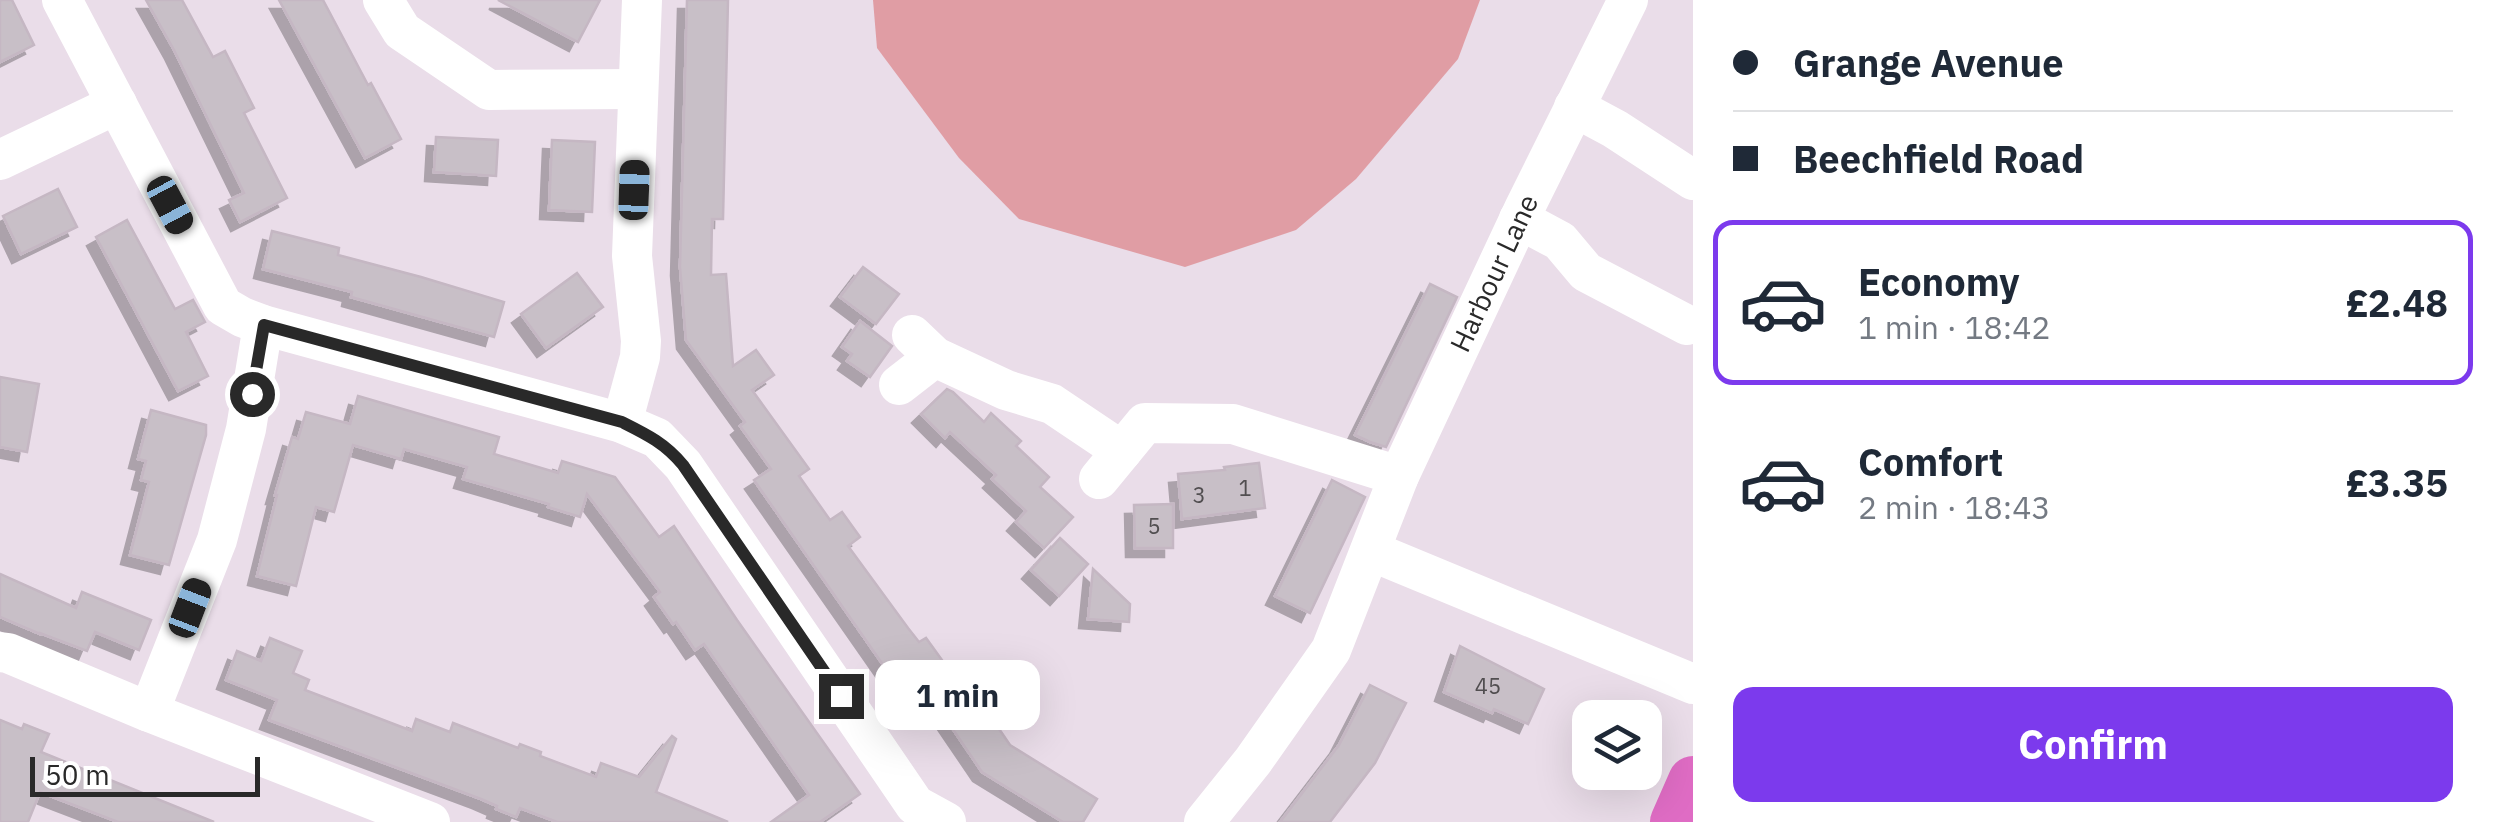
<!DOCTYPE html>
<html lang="en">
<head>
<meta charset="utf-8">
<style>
	:root { --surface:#fff; --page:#f6f6f7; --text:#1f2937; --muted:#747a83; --line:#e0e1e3; --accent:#7c3aed }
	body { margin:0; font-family:"IBM Plex Sans",sans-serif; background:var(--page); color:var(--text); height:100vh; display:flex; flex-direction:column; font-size:38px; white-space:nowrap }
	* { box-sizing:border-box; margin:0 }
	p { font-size:32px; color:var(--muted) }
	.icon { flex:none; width:55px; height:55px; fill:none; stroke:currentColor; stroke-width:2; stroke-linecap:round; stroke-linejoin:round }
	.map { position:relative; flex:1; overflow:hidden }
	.panel { display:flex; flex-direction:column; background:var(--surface); width:800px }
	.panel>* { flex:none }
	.banner { display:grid; align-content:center; height:220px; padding:0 40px; background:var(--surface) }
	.buttons { position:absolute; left:1572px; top:700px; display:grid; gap:20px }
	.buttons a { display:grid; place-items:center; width:90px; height:90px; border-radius:20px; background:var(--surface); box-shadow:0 10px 40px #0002; font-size:50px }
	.scale { position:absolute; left:30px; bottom:25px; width:230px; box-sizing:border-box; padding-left:10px; border:5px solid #292929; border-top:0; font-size:28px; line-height:35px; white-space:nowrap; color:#292929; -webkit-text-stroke:8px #fff; paint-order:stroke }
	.end { position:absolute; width:45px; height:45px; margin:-22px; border:12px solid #292929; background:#fff; box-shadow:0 0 0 5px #fff }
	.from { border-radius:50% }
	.bubble { position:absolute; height:70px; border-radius:20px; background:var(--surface); box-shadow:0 10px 40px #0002; font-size:32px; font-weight:800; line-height:70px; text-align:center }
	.car { position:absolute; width:30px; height:60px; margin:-30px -15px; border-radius:12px; box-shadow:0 0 8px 2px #0007; background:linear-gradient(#222 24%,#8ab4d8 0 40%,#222 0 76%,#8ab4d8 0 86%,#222 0) }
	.banner b { display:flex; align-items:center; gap:35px; height:95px; font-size:38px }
	.banner b+b { border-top:2px solid var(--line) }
	.banner i { width:25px; height:25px; background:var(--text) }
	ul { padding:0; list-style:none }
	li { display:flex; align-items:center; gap:30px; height:165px; margin:0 20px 15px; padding:0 20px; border:5px solid transparent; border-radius:20px }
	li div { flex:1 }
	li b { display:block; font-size:38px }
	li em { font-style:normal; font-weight:800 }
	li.on { border-color:var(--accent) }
	li>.icon { width:90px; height:90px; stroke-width:1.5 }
	.primary-button { display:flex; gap:20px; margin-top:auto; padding:20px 40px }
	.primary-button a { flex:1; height:115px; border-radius:20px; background:var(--accent); color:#fff; font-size:40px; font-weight:800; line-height:115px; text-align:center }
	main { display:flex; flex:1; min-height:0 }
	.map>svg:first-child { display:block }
</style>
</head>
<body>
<main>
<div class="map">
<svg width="1693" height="822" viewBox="0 0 1693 822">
	<defs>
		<filter id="shadow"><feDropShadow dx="-9" dy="9" stdDeviation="0" flood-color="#0004"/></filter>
	</defs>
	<rect width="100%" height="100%" fill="#eadde9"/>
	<path fill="#e09da4" d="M873 0H1480L1458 59 1356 179 1296 230 1185 267 1019 219 959 158 877 48Z"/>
	<g fill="#c8bfc7" stroke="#c5b7c3" stroke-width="2.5" filter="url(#shadow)">
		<path d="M0 0H12L34 45 0 62Z"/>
		<path d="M146 0H182L213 57 225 51 254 108 244 113 287 198 240 222 229 200 244 193 174 50Z"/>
		<path d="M279 0H323L368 85 371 83 401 139 365 158Z"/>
		<path d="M498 0H600L578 42Z"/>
		<path d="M687 0H728L723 219H712L711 275 726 274 733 366 756 350 774 375 752 390 809 469 799 476 830 520 842 512 860 537 848 546 908 628 919 642 926 638 970 699 976 695 1010 745 1097 799 1083 822H1063L982 772 933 700 916 712 754 480 771 469 740 426 745 422 686 340 680 267Z"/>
		<path d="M436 137 498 140 496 176 434 172Z"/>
		<path d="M552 140 595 142 592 212 549 210Z"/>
		<path d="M58 189 77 227 21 254 3 216Z"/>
		<path d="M127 220 175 309 193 300 205 322 186 332 208 376 178 391 96 237Z"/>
		<path d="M272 231 339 248 338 255 421 277 504 302 494 337 351 297 352 292 263 269Z"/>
		<path d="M863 267 899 294 876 324 840 297Z"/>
		<path d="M577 273 603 307 546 348 521 314Z"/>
		<path d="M1430 284 1457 297 1386 447 1370 442 1355 435Z"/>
		<path d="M860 321 892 346 870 377 847 361 852 354 842 347Z"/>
		<path d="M0 377 39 384 27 452 0 447Z"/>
		<path d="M947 389 953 392 984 422 991 413 1021 441 1016 446 1049 477 1040 487 1073 517 1044 548 1016 522 1026 511 992 479 996 475 950 432 945 438 921 414Z"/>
		<path d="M358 396 499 437 494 454 558 473 562 461 615 477 659 537 674 526 737 620 860 794 820 822H771L809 795 704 644 695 650 676 622 673 624 654 597 660 592 587 494 580 517 548 507 549 504 463 479 467 467 404 449 401 459 353 445 334 512 316 507 296 586 257 576 277 495H275L292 437 298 439 306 412 350 424Z"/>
		<path d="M151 410 206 425V435L169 565 130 555 149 482 141 480 146 461 138 459Z"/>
		<path d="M1259 463 1265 508 1182 519 1178 474 1225 470 1224 467Z"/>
		<path d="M1332 480 1365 497 1310 613 1275 596Z"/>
		<path d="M1173 504V548H1135L1134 505Z"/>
		<path d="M1060 538 1088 564 1059 596 1031 570Z"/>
		<path d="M1093 569 1130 604 1129 622 1088 619Z"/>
		<path d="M0 574 76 608 82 592 151 620 139 650 95 632 87 651 40 633V634L0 617Z"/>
		<path d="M270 638 302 651 293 673 309 680 305 690 412 731 416 719 450 732 453 723 518 748 520 744 541 752 540 756 596 777 601 763 639 777 672 736 676 739 656 792 728 822H557L520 808 516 817 496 809 497 806 481 799 269 720 277 700 226 680 237 651 261 661Z"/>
		<path d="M1460 646 1544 689 1528 724 1494 709 1492 713 1444 692Z"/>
		<path d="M1370 685 1406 703 1375 763 1330 822H1280L1339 745Z"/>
		<path d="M0 720 22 729 24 724 49 734 41 752 214 822H118L40 792 28 822H0Z"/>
	</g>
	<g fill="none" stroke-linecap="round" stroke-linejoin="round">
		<g stroke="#fff" stroke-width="40">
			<path d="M62 0 223 306 242 317 263 325 622 423 657 438 683 465 915 805 946 822"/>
			<path d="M383 0 402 31 489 90 637 89"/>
			<path d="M1574 107 1615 129 1693 180"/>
			<path d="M0 160 117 104"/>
			<path d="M1519 219 1560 241 1586 272 1687 325"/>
			<path d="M912 335 935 357 1006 390 1052 404 1122 451"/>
			<path d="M899 385 935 357"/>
			<path d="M622 423 640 357 641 341 632 256 642 0"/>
			<path d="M1099 479 1145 423 1233 424 1399 476"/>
			<path d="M1371 551 1693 684"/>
			<path d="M0 652 8 653 149 712 430 822"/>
			<path d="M149 712 217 540 246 429 263 325"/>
			<path d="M1204 822 1253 761 1331 650 1399 476 1524 209 1628 0"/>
		</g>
		<path stroke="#df6cc4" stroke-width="50" d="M1675 822 1693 781"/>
	</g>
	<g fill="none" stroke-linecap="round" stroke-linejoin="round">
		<path stroke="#292929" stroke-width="12" d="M252 394 264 325 622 422C646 434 665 443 683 465L841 696"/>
	</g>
	<g text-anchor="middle" stroke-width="10" stroke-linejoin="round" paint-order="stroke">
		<g font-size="22" fill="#514e50">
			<text x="1245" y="496">1</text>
			<text x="1199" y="503">3</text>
			<text x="1154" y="534">5</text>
			<text x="1488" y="694">45</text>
		</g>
		<g font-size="28" fill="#292929" stroke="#fff">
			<text transform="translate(1494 273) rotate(-65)" y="10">Harbour Lane</text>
		</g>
	</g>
</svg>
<div class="buttons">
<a><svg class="icon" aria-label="layers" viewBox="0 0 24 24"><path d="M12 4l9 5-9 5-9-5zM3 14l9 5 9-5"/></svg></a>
</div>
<div class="scale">50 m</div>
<i class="end from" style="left:252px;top:394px"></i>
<i class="end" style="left:841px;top:696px"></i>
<div class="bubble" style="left:875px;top:660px;width:165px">1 min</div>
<i class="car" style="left:634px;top:190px;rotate:2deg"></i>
<i class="car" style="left:170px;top:205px;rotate:152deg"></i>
<i class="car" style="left:190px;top:608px;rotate:21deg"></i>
</div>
<section class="panel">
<div class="banner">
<b><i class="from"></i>Grange Avenue</b>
<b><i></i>Beechfield Road</b>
</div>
<ul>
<li class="on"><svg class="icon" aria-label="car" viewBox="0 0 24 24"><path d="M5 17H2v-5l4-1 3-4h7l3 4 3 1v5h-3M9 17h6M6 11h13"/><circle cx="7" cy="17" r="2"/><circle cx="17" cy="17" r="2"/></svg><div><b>Economy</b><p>1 min · 18:42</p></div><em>£2.48</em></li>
<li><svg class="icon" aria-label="car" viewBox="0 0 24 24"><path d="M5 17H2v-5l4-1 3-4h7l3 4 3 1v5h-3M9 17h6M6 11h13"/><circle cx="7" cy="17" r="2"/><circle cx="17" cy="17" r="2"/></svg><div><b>Comfort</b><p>2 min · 18:43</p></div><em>£3.35</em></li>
</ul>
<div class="primary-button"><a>Confirm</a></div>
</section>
</main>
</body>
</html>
